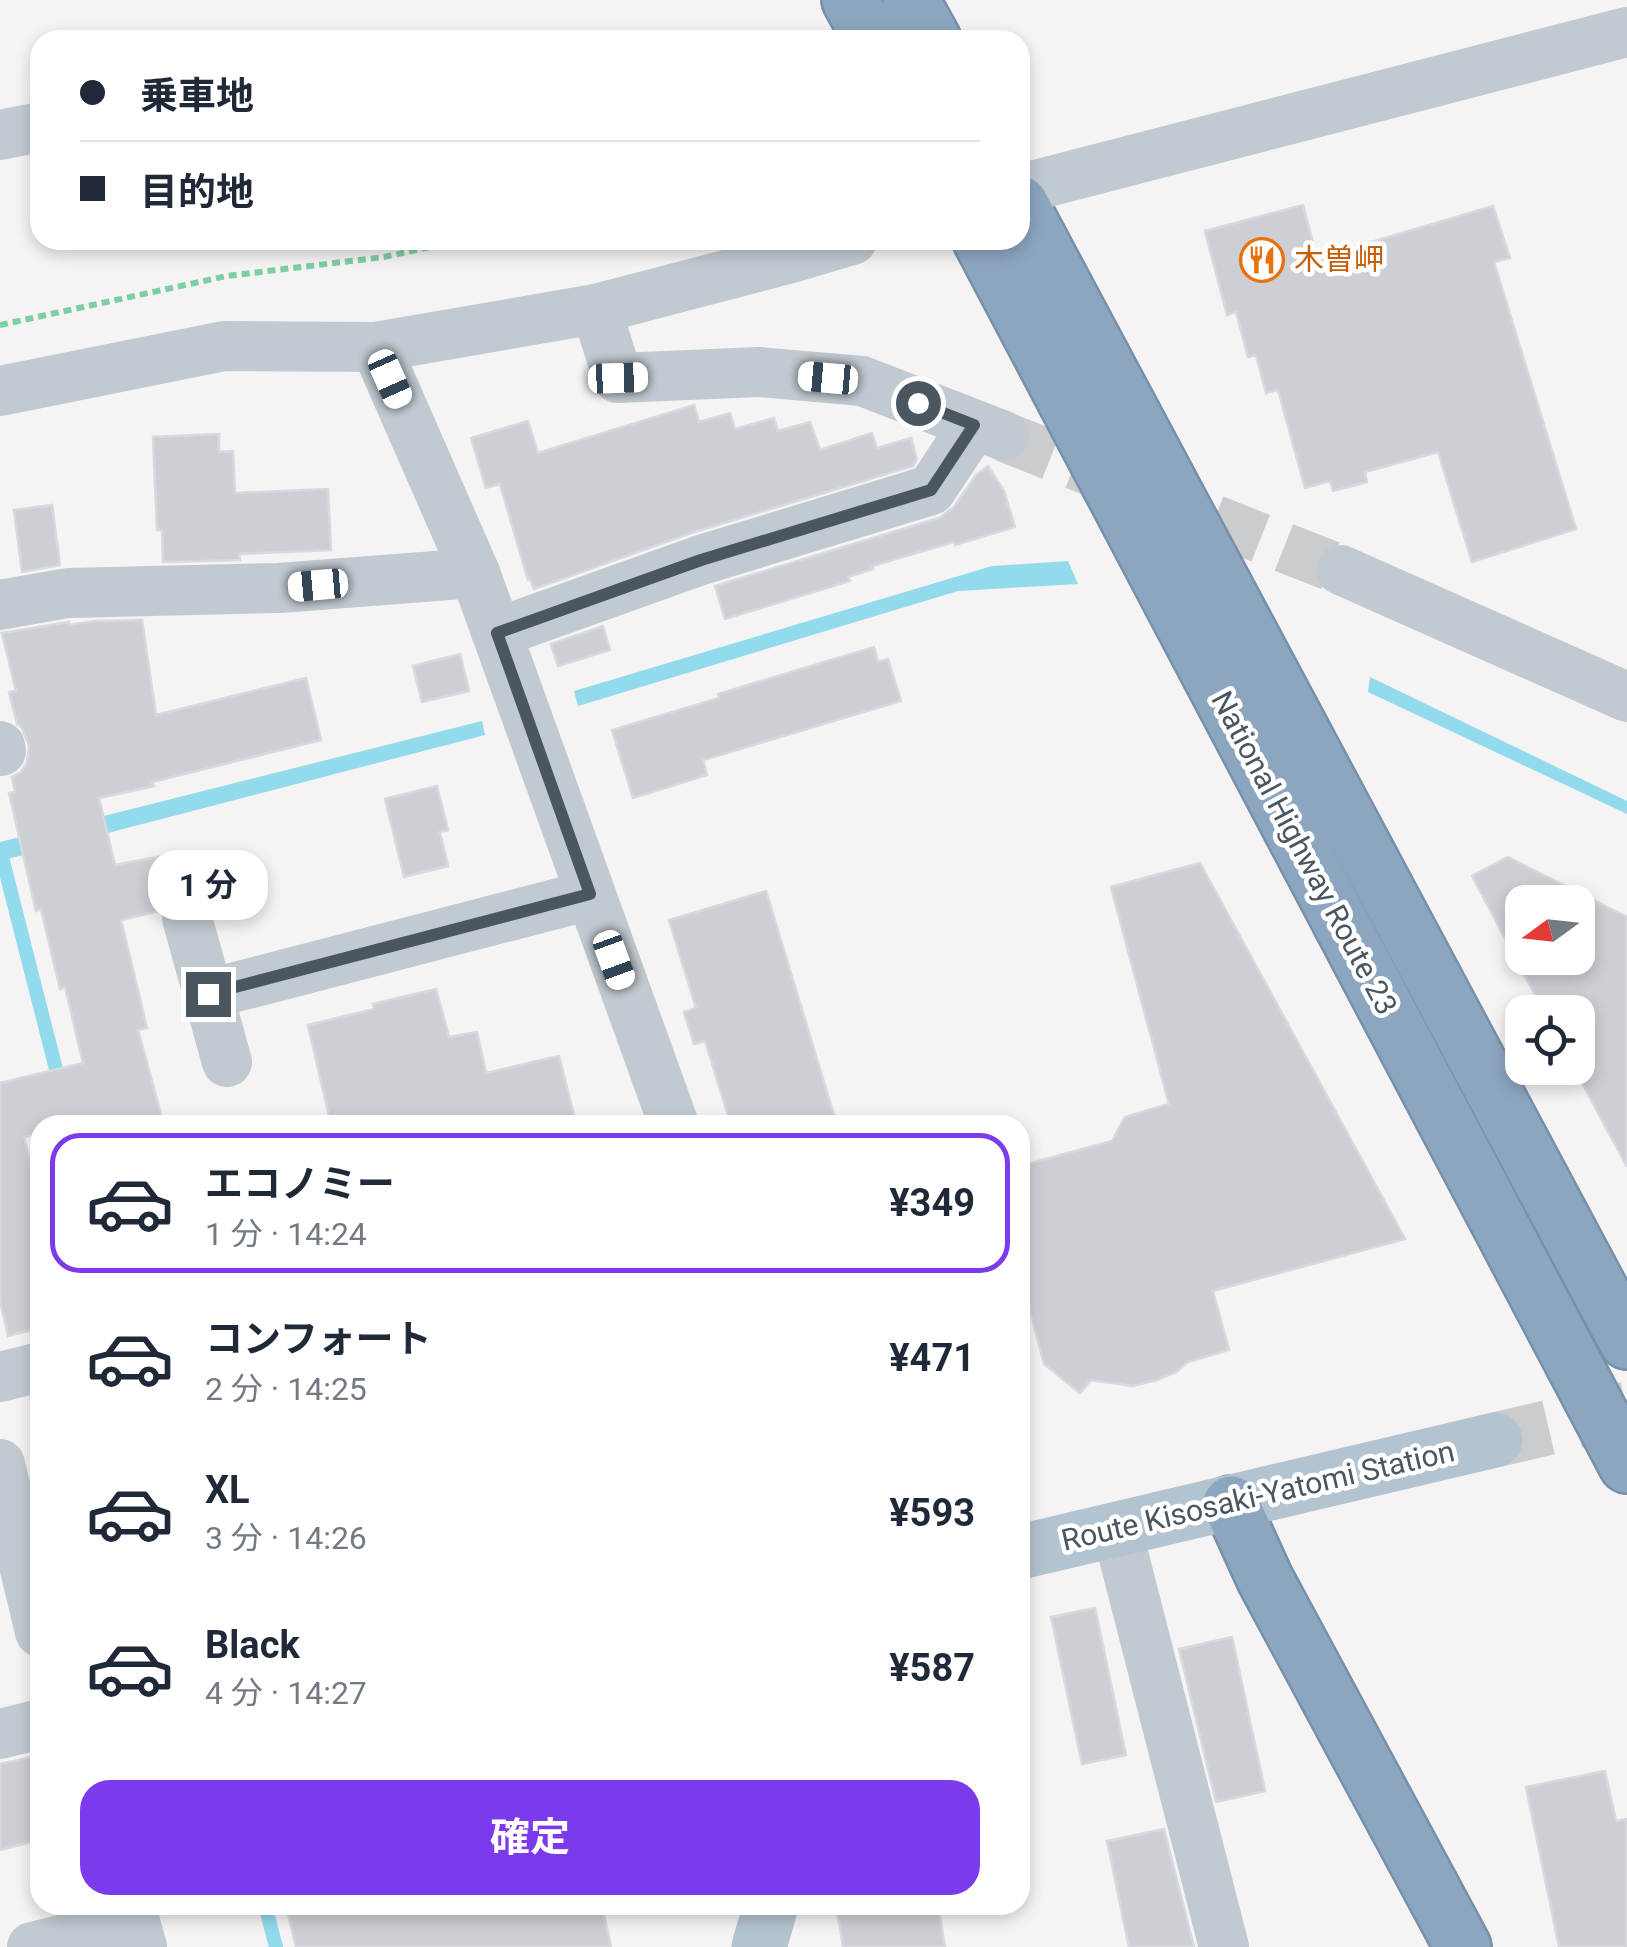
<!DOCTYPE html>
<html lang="ja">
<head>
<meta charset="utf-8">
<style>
	:root { --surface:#fff; --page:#f6f6f7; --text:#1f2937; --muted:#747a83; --line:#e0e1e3; --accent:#7c3aed }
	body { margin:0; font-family:Roboto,"Noto Sans JP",sans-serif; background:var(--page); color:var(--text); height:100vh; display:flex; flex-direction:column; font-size:38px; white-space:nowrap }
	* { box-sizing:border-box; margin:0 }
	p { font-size:32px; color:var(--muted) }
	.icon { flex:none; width:55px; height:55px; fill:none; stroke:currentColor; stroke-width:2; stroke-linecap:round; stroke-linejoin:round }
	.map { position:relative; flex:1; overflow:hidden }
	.details { position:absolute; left:30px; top:1115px; width:1000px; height:800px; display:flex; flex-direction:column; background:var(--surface); border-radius:30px; box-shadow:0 5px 15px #0003 }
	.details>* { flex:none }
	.top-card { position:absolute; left:30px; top:30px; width:1000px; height:220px; border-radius:30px; box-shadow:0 5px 15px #0003; display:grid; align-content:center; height:220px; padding:0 50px; background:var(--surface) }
	.needle { width:65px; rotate:255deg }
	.tools { position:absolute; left:1505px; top:885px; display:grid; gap:20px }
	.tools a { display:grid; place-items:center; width:90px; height:90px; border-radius:20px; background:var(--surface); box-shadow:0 5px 15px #0003; font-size:50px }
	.end { position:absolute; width:45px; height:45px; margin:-22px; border:12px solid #4a5660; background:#fff; box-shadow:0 0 0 5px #fff }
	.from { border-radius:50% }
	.bubble { position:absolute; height:70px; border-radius:30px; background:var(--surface); box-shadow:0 5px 15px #0003; font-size:32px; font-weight:700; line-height:70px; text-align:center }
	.car { position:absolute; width:30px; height:60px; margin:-30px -15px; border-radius:12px; box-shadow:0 0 8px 2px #0007; background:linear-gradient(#fff 24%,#345 0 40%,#fff 0 76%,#345 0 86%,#fff 0) }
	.top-card b { display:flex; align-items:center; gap:35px; height:95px; font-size:38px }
	.top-card b+b { border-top:2px solid var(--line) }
	.top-card i { width:25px; height:25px; background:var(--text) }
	ul { padding:18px 0 0; list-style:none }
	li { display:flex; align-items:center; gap:30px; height:140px; margin:0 20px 15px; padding:0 30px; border:5px solid transparent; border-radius:30px }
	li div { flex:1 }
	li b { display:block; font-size:38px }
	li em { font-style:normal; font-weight:700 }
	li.selected { border-color:var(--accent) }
	li>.icon { width:90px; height:90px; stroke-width:1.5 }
	.primary-button { display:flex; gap:20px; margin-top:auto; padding:20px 50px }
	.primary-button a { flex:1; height:115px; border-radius:30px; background:var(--accent); color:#fff; font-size:40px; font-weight:700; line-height:115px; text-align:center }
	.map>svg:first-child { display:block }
</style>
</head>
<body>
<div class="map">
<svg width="1627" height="1947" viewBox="0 0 1627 1947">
	<rect width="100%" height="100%" fill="#f5f3f3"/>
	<g fill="#92dbec">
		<path d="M1068 561 1078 584 958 591 578 706 574 691 992 566Z"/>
		<path d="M1370 677 1627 801V814L1368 692Z"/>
		<path d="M482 721 485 735 0 861V842Z"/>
	</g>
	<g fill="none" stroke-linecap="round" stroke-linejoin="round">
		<g stroke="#92dbec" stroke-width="14">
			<path d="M3 861 60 1085"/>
			<path d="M265 1905 276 1947"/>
		</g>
	</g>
	<g fill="#cdcfd5" stroke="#d7d9de" stroke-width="2.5" fill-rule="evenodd">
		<path d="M1303 205 1317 258 1493 206 1510 258 1494 262 1576 529 1472 562 1438 452 1365 472 1367 482 1333 491 1330 481 1305 488 1278 390 1266 393 1256 355 1248 357 1236 312 1227 315 1205 231Z"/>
		<path d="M694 405 699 422 730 413 735 429 774 418 778 431 810 422 820 450 872 433 877 448 911 438 917 459 913 466 691 533 534 589 530 579 528 580 500 484 486 488 471 438 528 421 538 453Z"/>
		<path d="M219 434V452L233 451 235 493 328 489 331 550 239 554 240 560 163 562 162 530H157L153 437Z"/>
		<path d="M988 466 1004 491 1015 527 955 545 954 542 872 566 873 569 848 577 850 581 725 619 715 586 939 518 954 507 976 475Z"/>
		<path d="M52 505 60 565 22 572 14 510Z"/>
		<path d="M142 620 156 715 306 678 321 740 152 782 154 786 99 798 115 865 189 851 199 893 193 890 178 891 166 899 159 911 121 920 147 1028 138 1030 164 1125H40V1133L24 1137 40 1205V1328L8 1336 0 1301V1083L83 1063 65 987 60 989 41 909 36 911 9 793 15 792 12 777 21 772 27 763 29 746 22 728 17 724 9 692 16 691 2 633 69 622V625L96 621Z"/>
		<path d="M603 626 610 650 558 666 551 644Z"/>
		<path d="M874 647 878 662 888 659 901 701 703 760 707 775 633 798 612 730 719 698 718 694Z"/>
		<path d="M460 654 469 691 422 702 413 666Z"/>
		<path d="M437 786 448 830 440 832 448 866 404 877 385 799Z"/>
		<path d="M1508 857 1627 917V1167L1574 1068H1578V1012H1544L1472 876ZM1522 902H1578V958H1522Z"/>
		<path d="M1200 863 1405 1239 1213 1291 1229 1350 1188 1362 1176 1372 1157 1380 1133 1386 1091 1380 1080 1393 1044 1364 1020 1272V1166L1112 1141 1125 1117 1169 1104 1111 887Z"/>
		<path d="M766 891 837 1125H731L705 1041 694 1044 684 1012 696 1008 669 920Z"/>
		<path d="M436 989 449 1037 477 1032 486 1073 559 1056 575 1119 551 1125H331L308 1025 374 1009 373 1004Z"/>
		<path d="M1095 1608 1126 1755 1082 1764 1051 1617Z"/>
		<path d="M1232 1637 1265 1791 1216 1802 1179 1649Z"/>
		<path d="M40 1755V1840L0 1850V1764Z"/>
		<path d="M1605 1771 1616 1821 1627 1819V1947H1559L1526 1787Z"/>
		<path d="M1164 1829 1194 1947H1129L1107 1841Z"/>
		<path d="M286 1905H602L611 1947H296Z"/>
		<path d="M836 1905H938L945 1947H843Z"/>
	</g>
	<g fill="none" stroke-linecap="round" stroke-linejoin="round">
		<path stroke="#caccce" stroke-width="50" stroke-dasharray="50 25" stroke-linecap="butt" d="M1005 437 1341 570"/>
		<path stroke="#caccce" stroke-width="55" stroke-dasharray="55 28" stroke-linecap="butt" d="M1495 1440 1627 1409"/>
		<g stroke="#7791ab" stroke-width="60">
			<g id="highway">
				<path d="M850 0 872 40"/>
				<path d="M911 0 933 40"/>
				<path d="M1020 204 1627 1341"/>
				<path d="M981 240 1627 1465"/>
				<path d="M1231 1504 1265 1579 1463 1947"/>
			</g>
		</g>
		<path stroke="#7ccea4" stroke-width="6" stroke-dasharray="8 5" stroke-linecap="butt" d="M0 325 227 276 384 257 462 240"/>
		<g stroke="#c1cad1" stroke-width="50">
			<path d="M0 135 40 127"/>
			<path d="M1020 189 1627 32"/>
			<path d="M596 309 618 378 759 372 862 381 1004 436"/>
			<path d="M376 347 475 573 674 1125"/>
			<path d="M0 391 224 346 376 347 596 309 791 258 852 240"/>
			<path d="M1341 570 1627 697"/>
			<path d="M0 605 68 593 279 588 475 573"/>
			<path d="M497 633 701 560 931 490 974 425"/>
			<path d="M0 746 1 751"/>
			<path d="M187 918 227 1062"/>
			<path d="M209 994 590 895"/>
			<path d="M0 1377 40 1367"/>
			<path d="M0 1464 40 1632"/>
			<path d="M1117 1530 1224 1947"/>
			<path d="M0 1734 40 1724"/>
			<path d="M32 1947 135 1922 142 1947"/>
		</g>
		<g stroke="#b3c3d0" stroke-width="55">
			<path d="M1020 1552 1495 1440"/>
			<path d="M759 1947 771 1905"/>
		</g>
		<use href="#highway" stroke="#8ca6bf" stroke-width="55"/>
	</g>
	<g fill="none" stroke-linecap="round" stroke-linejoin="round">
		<path stroke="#4a5660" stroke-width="12" d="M208 994 590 894 497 633 701 560 931 490 974 425 918 403"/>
	</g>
	<defs>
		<g id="restaurant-ring" transform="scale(2.25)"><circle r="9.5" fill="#fff" stroke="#e8710a" stroke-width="1.5"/><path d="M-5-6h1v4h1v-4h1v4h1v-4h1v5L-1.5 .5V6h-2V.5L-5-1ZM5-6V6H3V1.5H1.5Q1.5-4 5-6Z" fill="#e8710a"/></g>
	</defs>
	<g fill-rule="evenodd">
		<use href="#restaurant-ring" x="1262" y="260"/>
	</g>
	<g text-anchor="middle" stroke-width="9" stroke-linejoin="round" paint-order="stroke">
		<g font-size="30" fill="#c56008" stroke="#fff" text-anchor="start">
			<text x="1294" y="270">木曽岬</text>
		</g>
		<g font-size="30" fill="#4a5660" stroke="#fff">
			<text transform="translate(1304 853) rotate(62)" y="10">National Highway Route 23</text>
			<text transform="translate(1258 1496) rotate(-13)" y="10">Route Kisosaki-Yatomi Station</text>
		</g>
	</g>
</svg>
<div class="tools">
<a><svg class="needle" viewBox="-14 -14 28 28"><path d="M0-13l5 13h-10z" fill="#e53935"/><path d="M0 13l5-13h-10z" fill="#747a83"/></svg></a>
<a><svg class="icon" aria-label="locate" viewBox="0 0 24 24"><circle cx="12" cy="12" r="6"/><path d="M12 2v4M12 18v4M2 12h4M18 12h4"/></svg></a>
</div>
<i class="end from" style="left:918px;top:403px"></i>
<i class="end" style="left:208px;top:994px"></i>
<div class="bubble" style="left:148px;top:850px;width:120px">1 分</div>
<i class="car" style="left:618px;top:378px;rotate:88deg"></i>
<i class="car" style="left:828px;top:378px;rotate:275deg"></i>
<i class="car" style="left:390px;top:379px;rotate:156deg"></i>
<i class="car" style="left:318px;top:585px;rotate:265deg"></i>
<i class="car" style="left:614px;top:960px;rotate:160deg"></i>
<div class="top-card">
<b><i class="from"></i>乗車地</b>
<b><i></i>目的地</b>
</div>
<section class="details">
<ul>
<li class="selected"><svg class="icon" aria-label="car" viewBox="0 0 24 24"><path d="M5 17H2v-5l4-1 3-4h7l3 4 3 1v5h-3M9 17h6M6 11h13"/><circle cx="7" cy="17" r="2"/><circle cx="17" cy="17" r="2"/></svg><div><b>エコノミー</b><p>1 分 · 14:24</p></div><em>¥349</em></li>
<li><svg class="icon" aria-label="car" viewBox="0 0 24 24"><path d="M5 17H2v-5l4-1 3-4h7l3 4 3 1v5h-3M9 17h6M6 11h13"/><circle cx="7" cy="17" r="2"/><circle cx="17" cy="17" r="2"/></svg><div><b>コンフォート</b><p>2 分 · 14:25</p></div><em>¥471</em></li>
<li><svg class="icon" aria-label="car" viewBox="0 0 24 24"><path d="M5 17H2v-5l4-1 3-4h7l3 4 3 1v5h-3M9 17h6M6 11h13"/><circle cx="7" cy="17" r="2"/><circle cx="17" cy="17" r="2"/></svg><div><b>XL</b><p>3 分 · 14:26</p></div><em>¥593</em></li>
<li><svg class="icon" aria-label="car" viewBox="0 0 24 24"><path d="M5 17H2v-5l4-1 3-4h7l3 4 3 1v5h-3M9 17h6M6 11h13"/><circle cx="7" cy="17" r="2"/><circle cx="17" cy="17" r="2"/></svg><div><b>Black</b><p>4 分 · 14:27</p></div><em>¥587</em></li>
</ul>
<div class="primary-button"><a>確定</a></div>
</section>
</div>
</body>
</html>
